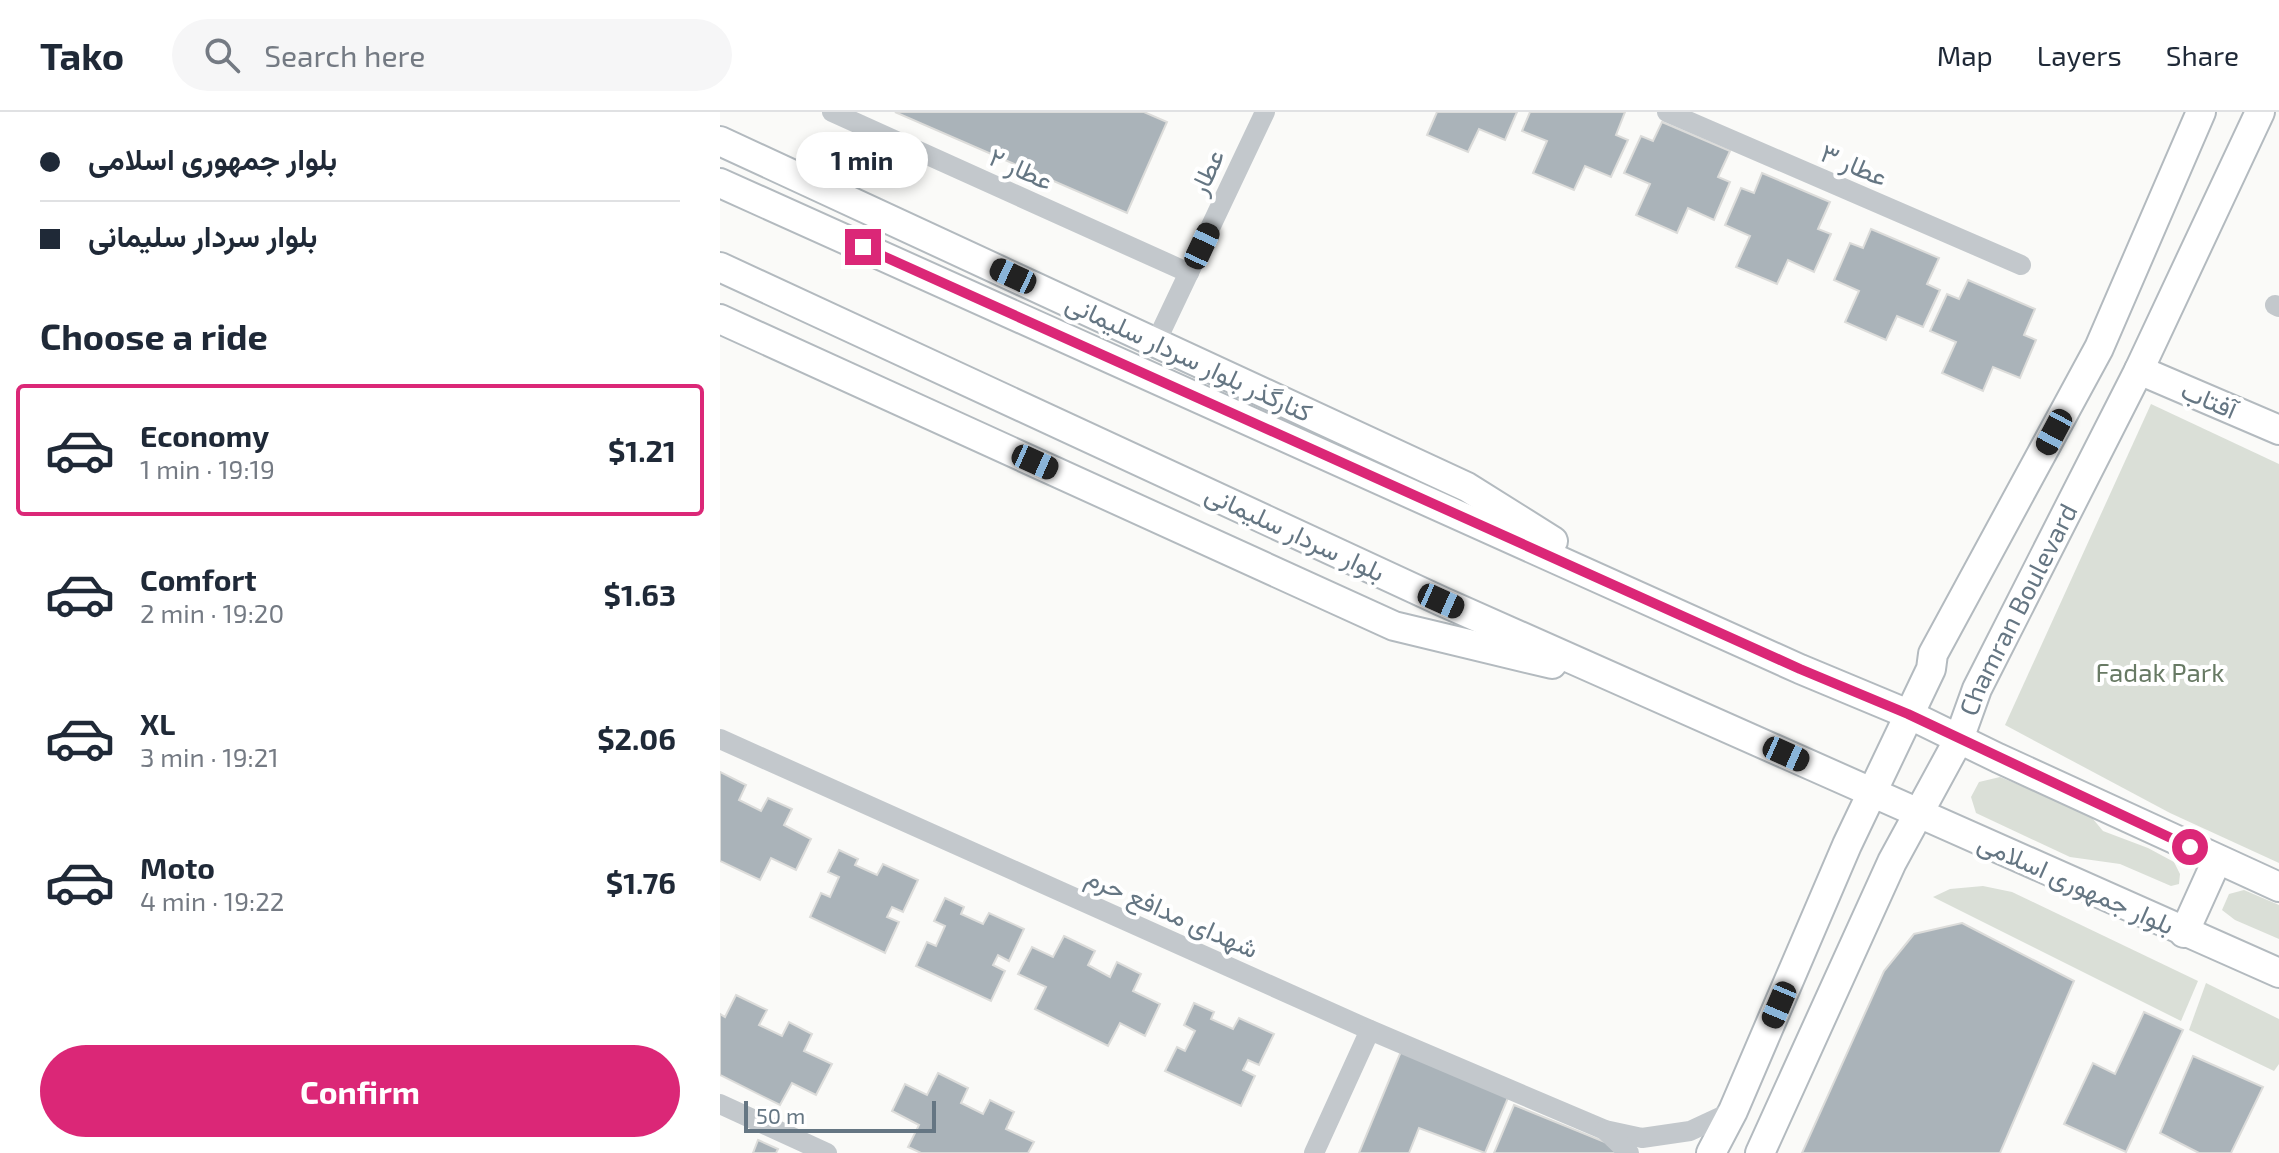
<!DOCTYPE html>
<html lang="en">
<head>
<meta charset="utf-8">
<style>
	:root { --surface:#fff; --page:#f6f6f7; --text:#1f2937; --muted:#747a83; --line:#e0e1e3; --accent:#db2777 }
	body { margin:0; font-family:"Exo 2",Vazirmatn,sans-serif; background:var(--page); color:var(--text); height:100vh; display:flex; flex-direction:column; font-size:30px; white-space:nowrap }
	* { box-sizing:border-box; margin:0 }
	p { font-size:26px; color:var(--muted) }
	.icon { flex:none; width:44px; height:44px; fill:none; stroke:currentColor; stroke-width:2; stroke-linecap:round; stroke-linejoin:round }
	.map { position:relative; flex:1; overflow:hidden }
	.sheet { display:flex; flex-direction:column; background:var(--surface); width:720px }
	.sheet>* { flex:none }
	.top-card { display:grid; align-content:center; height:176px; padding:0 40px; background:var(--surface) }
	.scale { position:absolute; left:24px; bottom:20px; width:192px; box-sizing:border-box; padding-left:8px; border:4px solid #657683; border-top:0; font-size:22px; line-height:28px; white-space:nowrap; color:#657683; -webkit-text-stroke:6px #fff; paint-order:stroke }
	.end { position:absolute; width:36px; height:36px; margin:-18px; border:10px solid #db2777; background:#fff; box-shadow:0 0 0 4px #fff }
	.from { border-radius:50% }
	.bubble { position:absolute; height:56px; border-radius:28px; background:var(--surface); box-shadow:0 4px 12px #0003; font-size:26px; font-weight:700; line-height:56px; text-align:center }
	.car { position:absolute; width:24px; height:48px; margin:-24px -12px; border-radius:10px; box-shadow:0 0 6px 2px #0007; background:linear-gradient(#222 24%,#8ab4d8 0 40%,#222 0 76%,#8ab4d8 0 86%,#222 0) }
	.top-card b { display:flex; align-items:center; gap:28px; height:76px; font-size:30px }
	.top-card b+b { border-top:2px solid var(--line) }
	.top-card i { width:20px; height:20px; background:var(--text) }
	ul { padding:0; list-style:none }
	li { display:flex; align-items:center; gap:24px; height:132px; margin:0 16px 12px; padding:0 24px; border:4px solid transparent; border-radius:8px }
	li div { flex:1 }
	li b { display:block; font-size:30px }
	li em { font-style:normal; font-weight:700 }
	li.selected { border-color:var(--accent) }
	li>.icon { width:72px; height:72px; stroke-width:1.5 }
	h2 { padding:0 40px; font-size:36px; line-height:96px }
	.action { display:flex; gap:16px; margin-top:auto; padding:16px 40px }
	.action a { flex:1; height:92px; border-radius:48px; background:var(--accent); color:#fff; font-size:32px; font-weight:700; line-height:92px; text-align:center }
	header { display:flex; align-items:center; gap:48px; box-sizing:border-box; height:112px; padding:0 40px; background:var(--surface); border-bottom:2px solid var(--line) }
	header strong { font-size:38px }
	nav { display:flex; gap:44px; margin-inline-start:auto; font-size:28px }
	.search { width:560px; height:72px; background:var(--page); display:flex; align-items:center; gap:20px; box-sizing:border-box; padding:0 28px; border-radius:44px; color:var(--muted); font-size:30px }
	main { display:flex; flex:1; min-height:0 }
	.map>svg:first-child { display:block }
</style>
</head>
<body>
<header>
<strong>Tako</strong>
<div class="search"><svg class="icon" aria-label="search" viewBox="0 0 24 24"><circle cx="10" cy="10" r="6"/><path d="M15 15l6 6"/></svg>Search here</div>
<nav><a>Map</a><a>Layers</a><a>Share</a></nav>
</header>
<main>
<section class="sheet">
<div class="top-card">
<b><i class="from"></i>بلوار جمهوری اسلامی</b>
<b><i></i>بلوار سردار سلیمانی</b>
</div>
<h2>Choose a ride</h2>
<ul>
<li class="selected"><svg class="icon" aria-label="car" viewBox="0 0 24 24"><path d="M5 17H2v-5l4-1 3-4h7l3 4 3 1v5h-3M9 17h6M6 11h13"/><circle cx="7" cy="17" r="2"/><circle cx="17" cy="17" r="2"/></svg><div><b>Economy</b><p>1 min · 19:19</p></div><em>$1.21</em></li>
<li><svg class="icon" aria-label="car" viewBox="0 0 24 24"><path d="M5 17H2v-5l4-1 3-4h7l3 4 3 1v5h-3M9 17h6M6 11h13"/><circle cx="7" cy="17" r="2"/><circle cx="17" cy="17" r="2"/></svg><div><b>Comfort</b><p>2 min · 19:20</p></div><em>$1.63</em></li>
<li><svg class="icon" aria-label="car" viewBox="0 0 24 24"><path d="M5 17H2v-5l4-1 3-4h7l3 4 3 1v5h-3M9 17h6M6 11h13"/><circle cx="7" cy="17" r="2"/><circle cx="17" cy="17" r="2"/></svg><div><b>XL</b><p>3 min · 19:21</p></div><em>$2.06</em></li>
<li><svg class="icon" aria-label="car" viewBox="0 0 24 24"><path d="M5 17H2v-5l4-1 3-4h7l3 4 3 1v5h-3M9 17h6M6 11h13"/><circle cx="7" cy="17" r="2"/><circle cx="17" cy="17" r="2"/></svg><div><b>Moto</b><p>4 min · 19:22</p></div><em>$1.76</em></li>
</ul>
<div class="action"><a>Confirm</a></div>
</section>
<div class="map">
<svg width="1559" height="1041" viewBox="0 0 1559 1041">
	<rect width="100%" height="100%" fill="#fafaf8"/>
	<g fill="#dadfd7">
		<path d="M1431 292 1559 352V751L1450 701 1285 613Z"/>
		<path d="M1280 665 1368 701 1383 719 1428 736 1454 750 1460 762 1459 772 1451 774 1400 752 1350 745 1256 701 1251 685 1259 670Z"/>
		<path d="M1263 774 1292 780 1478 869 1461 909 1213 785 1230 777Z"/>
		<path d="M1524 778 1559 793V827L1515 808 1502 798 1509 782Z"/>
		<path d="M1486 871 1559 907V952L1554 959 1469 918Z"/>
	</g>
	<g fill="#aab3b9" stroke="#dcdcda" stroke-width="2">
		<path d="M175 0H424L447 10 407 101Z"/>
		<path d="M717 0H797L785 28 759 17 748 40 707 23Z"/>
		<path d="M810 0H905L896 23 908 28 891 65 865 54 854 78 813 61 827 29 802 19Z"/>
		<path d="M942 10 1010 39 998 65 1010 70 994 108 968 96 957 121 916 103 930 72 904 61 921 24 933 29Z"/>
		<path d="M1042 61 1110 90 1098 117 1111 122 1094 160 1068 148 1057 172 1016 155 1030 124 1005 113 1021 76 1034 81Z"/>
		<path d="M1151 117 1219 146 1207 172 1220 178 1203 215 1177 204 1166 228 1125 210 1139 179 1114 168 1130 131 1143 136Z"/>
		<path d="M1248 168 1315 197 1304 223 1316 228 1300 266 1273 255 1263 279 1222 261 1236 230 1210 219 1227 182 1239 187Z"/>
		<path d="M0 660 26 673 19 688 41 699 48 686 72 697 64 713 91 727 76 758 51 746 40 768 0 749Z"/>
		<path d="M119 738 138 747 135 753 157 763 163 752 198 768 183 800 172 795 167 805 179 810 165 841 90 805 101 781 110 785 119 765 108 760Z"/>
		<path d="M225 786 244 795 241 802 263 812 269 801 304 817 289 849 278 843 273 853 285 859 271 889 196 854 207 830 216 834 225 814 214 809Z"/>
		<path d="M1242 811 1354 869 1280 1041H1082L1164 859 1194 822Z"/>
		<path d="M344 824 375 839 368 853 390 865 397 850 421 862 413 879 440 892 425 924 400 911 388 934 315 897 326 875 298 862 312 835 333 845Z"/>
		<path d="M16 883 47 898 39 913 62 924 69 910 92 922 84 939 112 952 96 983 72 971 60 993 0 963V902L5 905Z"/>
		<path d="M474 891 494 900 491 907 513 917 519 906 554 922 539 953 528 948 523 958 535 964 521 994 445 959 457 935 465 939 475 919 464 913Z"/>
		<path d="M1424 900 1463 918 1406 1040 1344 1012 1373 951 1395 962Z"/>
		<path d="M682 937 790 981 765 1041 699 1016 689 1041H639Z"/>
		<path d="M1473 944 1543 975 1511 1041H1479L1440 1021Z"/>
		<path d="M218 961 248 976 241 991 263 1002 270 988 294 1000 286 1017 314 1030 308 1041H201L188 1035 199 1013 172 999 185 972 207 983Z"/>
		<path d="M794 993 902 1037 900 1041H774Z"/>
		<path d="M38 1028 58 1037 56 1041H33Z"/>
	</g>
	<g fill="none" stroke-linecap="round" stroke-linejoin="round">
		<g stroke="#b3babf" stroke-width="32">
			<g id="secondary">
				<path d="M0 29 747 375 833 429"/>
				<path d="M0 71 1080 557 1188 602 1278 646 1559 775"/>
				<path d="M0 155 721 489 1559 861"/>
				<path d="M0 207 674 514 832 552"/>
				<path d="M1419 258 1559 318"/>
				<path d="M1464 821 1497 748"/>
				<path d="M991 1041 1013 999 1127 733 1211 557 1213 542 1379 236 1481 0"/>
				<path id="s1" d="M1040 1041 1172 750 1239 627 1257 577 1419 258 1540 0"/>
			</g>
		</g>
		<g stroke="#c3c8cc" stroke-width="20">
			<path d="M112 0 469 161"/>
			<path d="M947 0 1301 153"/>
			<path d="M1555 193 1559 195"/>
			<path d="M436 230 545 0"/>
			<path d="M0 627 650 918 885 1018 922 1026 970 1019 1013 999"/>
			<path d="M0 992 107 1041"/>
			<path d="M885 1018 909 1041"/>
			<path d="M594 1041 650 918"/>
		</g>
		<use href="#secondary" stroke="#fff" stroke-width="28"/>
	</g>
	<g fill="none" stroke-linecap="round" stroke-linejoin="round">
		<path stroke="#db2777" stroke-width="10" d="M143 135 1080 557 1188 602 1470 735"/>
	</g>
	<g text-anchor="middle" stroke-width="8" stroke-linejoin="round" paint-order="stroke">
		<g font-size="26" fill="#657683" stroke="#fff">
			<text transform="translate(1134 53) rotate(23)" y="9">عطار ۳</text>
			<text transform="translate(301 57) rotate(24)" y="9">عطار ۲</text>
			<text transform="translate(487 60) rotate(-65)" y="9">عطار</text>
			<text transform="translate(469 246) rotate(25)" y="9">کنارگذر بلوار سردار سلیمانی</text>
			<text transform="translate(1489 288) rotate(23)" y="9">آفتاب</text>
			<text transform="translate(575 421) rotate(25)" y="9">بلوار سردار سلیمانی</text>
			<text dy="9" stroke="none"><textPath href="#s1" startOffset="602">Chamran Boulevard</textPath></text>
			<text transform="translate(1356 772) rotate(24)" y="9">بلوار جمهوری اسلامی</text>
			<text transform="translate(452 801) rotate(24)" y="9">شهدای مدافع حرم</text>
		</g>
		<g font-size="26" fill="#687a64" stroke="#fff">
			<text x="1440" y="570">Fadak Park</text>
		</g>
	</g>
</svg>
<div class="scale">50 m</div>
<i class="end from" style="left:1470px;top:735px"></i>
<i class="end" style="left:143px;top:135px"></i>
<div class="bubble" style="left:76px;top:20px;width:132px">1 min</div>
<i class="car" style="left:482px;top:134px;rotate:25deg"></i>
<i class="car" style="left:293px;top:164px;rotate:295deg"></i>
<i class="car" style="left:1334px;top:320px;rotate:208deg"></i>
<i class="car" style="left:315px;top:350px;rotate:114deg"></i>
<i class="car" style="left:721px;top:489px;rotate:114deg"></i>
<i class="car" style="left:1066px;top:642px;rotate:114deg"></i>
<i class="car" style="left:1059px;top:893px;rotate:203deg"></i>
</div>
</main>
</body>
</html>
